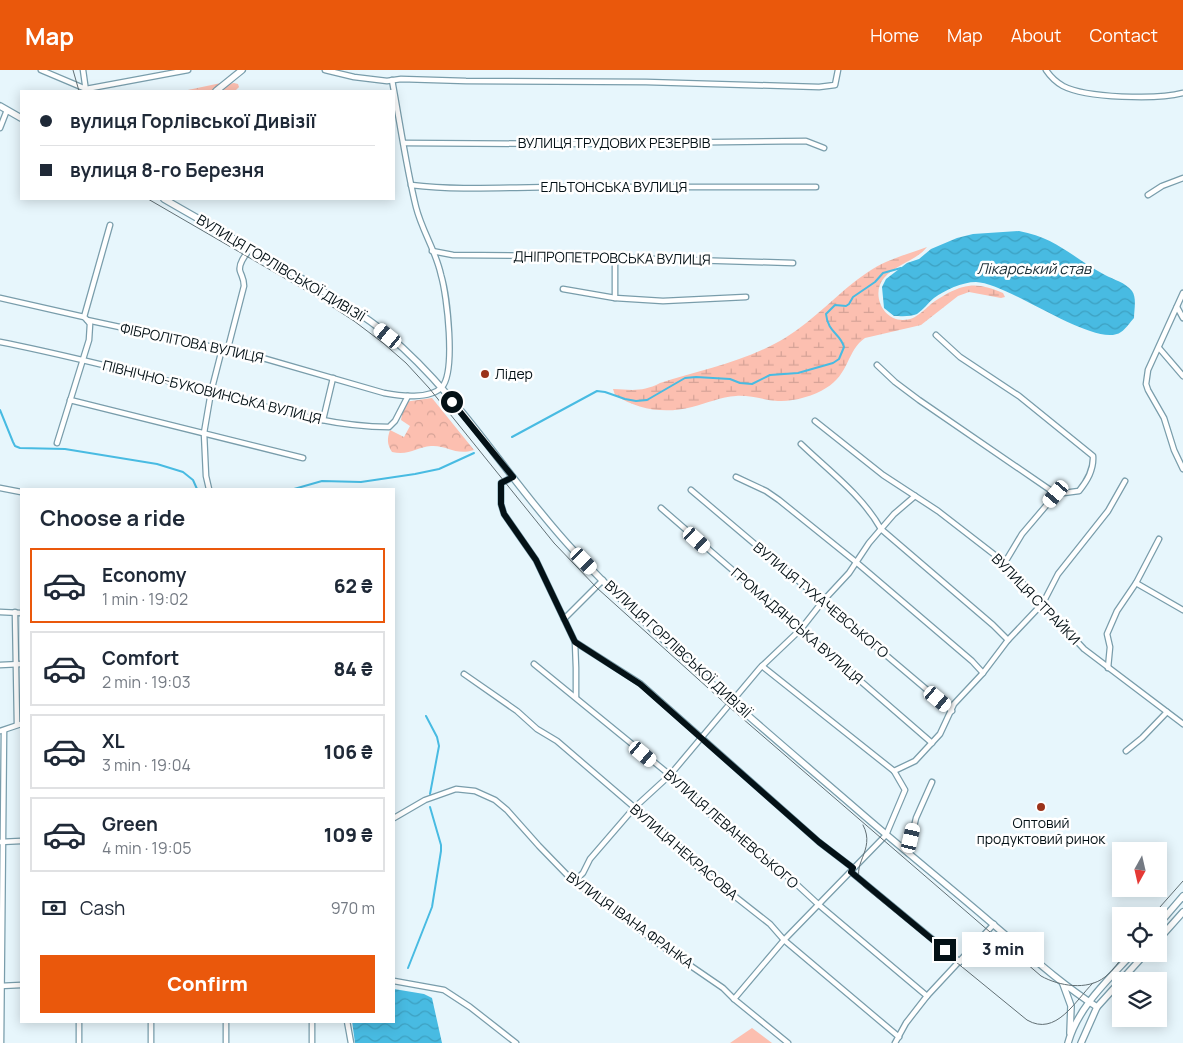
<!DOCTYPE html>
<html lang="en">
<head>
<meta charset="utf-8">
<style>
	:root { --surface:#fff; --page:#f6f6f7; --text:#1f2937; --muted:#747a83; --line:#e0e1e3; --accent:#ea580c }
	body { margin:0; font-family:Manrope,sans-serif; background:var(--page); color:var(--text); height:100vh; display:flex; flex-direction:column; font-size:19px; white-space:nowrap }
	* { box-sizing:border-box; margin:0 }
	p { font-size:16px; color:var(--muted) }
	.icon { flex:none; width:28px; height:28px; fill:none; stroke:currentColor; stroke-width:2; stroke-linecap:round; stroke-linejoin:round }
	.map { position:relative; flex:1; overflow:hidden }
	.details { position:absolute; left:20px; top:418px; width:375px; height:535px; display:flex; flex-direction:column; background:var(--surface); border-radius:0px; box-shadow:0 2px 12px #0003 }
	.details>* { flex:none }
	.hud { position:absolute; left:20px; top:20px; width:375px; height:110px; border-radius:0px; box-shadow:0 2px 12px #0003; display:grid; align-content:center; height:110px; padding:0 20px; background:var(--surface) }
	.needle { width:32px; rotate:188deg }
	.buttons { position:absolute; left:1112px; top:772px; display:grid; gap:10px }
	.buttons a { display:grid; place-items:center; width:55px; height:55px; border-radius:0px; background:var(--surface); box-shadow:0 2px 12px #0003; font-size:25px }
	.end { position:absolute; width:22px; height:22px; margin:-11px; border:6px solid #041116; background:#fff; box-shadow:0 0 0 2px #fff }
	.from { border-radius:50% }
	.bubble { position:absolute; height:35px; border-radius:0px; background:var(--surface); box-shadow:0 2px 12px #0003; font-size:16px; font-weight:800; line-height:35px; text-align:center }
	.car { position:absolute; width:15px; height:30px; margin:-15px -8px; border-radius:6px; box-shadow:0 0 4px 1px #0007; background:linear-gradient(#fff 24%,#345 0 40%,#fff 0 76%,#345 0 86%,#fff 0) }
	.hud b { display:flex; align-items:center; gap:18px; height:48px; font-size:19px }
	.hud b+b { border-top:1px solid var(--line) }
	.hud i { width:12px; height:12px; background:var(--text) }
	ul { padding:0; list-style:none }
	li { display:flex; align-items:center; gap:15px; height:75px; margin:0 10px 8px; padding:0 10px; border:2px solid var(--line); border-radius:0px }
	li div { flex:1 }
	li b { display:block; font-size:19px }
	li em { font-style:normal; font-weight:800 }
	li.on { border-color:var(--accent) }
	li>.icon { width:45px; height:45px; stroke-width:1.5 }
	h2 { padding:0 20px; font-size:22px; line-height:60px }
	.pay { display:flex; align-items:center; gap:12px; height:55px; padding:0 20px; font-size:19px }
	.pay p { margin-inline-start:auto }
	.primary-button { display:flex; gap:10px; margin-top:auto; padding:10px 20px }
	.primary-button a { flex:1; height:58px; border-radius:0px; background:var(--accent); color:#fff; font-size:20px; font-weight:800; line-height:58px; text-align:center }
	header { display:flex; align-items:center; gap:30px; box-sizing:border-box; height:70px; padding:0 25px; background:var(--accent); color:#fff }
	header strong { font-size:24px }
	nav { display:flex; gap:28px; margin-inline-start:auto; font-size:18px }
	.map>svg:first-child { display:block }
</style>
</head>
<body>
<header>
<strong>Map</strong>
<nav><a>Home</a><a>Map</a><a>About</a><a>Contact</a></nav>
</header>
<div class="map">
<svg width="1183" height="973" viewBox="0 0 1183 973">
	<defs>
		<pattern id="forest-crowns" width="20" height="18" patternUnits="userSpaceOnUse" patternTransform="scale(1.25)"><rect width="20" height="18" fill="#fcbfb0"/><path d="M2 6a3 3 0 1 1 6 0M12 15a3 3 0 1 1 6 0" fill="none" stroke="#d6a397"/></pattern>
		<pattern id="wetland-marsh" width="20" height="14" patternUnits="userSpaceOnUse" patternTransform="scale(1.25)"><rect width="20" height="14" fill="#fcbfb0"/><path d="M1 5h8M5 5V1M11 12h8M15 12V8" fill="none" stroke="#d6a397"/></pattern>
		<pattern id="water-waves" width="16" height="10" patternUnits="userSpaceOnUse" patternTransform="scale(1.25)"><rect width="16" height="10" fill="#48bbe2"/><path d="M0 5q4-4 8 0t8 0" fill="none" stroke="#3da0c1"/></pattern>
	</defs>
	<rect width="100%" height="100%" fill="#e7f6fc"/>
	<g fill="url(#forest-crowns)">
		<path d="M221 13 211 21H183Z"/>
		<path d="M234 13 238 14 239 17 235 21H220L229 14Z"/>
		<path d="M432 328 474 380C455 386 448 375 431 376 417 377 409 386 392 382 387 374 387 369 390 360L404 367 410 356 401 350 404 332Z"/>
	</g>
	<path fill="url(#wetland-marsh)" d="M927 177C916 191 896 194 884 208 871 223 882 250 903 250 917 250 924 239 935 231 939 228 944 226 948 223 970 212 981 214 1003 223L1005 227 1001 228 969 222 958 226 921 255 865 268C847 280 849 305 826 318 814 326 792 332 778 331 764 330 750 325 736 326 721 327 707 333 692 337 665 344 638 340 615 325L613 319C632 320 643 322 660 313 701 300 747 291 785 268 816 249 838 222 868 202 885 190 908 184 927 177Z"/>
	<path fill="#fcbfb0" d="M752 958 772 973H730Z"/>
	<g fill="url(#water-waves)">
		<path d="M1019 161C1057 168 1073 188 1105 205 1114 210 1125 212 1132 221 1137 228 1134 240 1134 248 1130 252 1126 259 1121 262 1096 280 1009 213 976 212 962 212 945 220 934 228 928 233 923 240 917 244 911 247 900 246 894 246L884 238 882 217 886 209 907 193 919 189 931 179 957 168 973 164Z"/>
		<path d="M394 919 424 924 432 928 442 973H355L352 951H394Z"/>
	</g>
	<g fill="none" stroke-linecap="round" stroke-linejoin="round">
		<g stroke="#48bbe2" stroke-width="2">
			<path d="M0 340 13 372 15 376 20 378 65 379 157 394 183 402 193 410 197 419"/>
			<path d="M512 367 597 321 605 322 625 329 636 331 647 330 685 308 696 307 730 309 740 313 752 314 770 305 798 303 833 293 839 289 844 277C840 263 828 263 826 244L835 235 846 236 849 234 853 227 875 212 883 203 901 198"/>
			<path d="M294 419 322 411 361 412 415 404 439 399 474 383"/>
			<path d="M426 646 437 667 439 676 430 724"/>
			<path d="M408 898 432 837 441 781V775L430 737"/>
		</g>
		<g stroke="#799dab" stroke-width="7">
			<g id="street">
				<path d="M41 0 86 19 188 0"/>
				<path d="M83 0 86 21"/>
				<path d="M325 0 354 7 387 11 401 9 466 11 646 12 819 17 835 15 838 0"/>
				<path d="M1046 0C1050 6 1056 12 1063 16 1086 28 1157 30 1183 23"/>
				<path d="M0 58 7 40"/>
				<path d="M404 73 572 74 806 71 824 78"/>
				<path d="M411 115C461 121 509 117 559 117 645 117 731 117 816 117"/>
				<path d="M1148 125 1162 116 1183 108"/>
				<path d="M432 181 453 185 558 186 793 193"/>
				<path d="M615 187V228"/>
				<path d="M563 219 615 228 663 231 746 227"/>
				<path d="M1183 223 1148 300 1146 314 1148 320 1164 348 1174 380 1183 399"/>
				<path d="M0 228 84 247 87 250 222 279 228 278 384 323C399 326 430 330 442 317 456 301 447 225 441 205 436 181 422 161 416 137 406 96 400 53 392 10"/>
				<path d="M1177 237 1183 248"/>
				<path d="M84 247 110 155"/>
				<path d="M936 265 960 287 1019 326 1093 386C1094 400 1087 411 1079 421L1056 424"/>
				<path d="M0 272C71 286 141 304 211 322 269 337 328 357 389 357L395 351 408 326"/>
				<path d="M228 278 244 216C244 209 242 207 240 201 238 193 246 184 251 178"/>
				<path d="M1159 278 1183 306"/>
				<path d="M877 295 895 312 919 330 1056 424 1022 464 1004 494"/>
				<path d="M70 330 303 388"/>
				<path d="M323 350 333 308"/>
				<path d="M815 351 883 405 938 441 1000 489 1084 579 1183 654"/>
				<path d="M57 373 89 270 90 254 87 250"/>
				<path d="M801 374C828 400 862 425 881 459L993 555 1008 570"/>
				<path d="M513 407 501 413V434L504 444 536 490 575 572 641 614 819 772 853 798"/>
				<path d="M736 407 766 421 779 430 856 492 972 591 983 603"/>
				<path d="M0 418 21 422"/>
				<path d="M209 419 206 406 204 363 211 322 222 279"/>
				<path d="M691 420 952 641"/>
				<path d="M661 438 932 673"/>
				<path d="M1136 513 1183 540"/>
				<path d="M0 542 21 543"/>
				<path d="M15 542 17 654"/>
				<path d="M564 549 603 510"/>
				<path d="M575 572 576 598V627"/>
				<path d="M534 594 670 705 711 745 793 811 819 835 927 926"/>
				<path d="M0 595 21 594"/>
				<path d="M762 596 894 701"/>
				<path d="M1108 598 1110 577 1107 564 1117 541 1136 513 1159 469"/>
				<path d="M464 604 517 641 537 659 557 671 677 774 695 795 770 854 784 870 899 967"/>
				<path d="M0 661 21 654"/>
				<path d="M1126 681 1142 668 1167 642"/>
				<path d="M394 748 425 730 456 719 475 721 495 730 507 740 539 776 572 810 612 837 653 870 723 918 734 929 788 973"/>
				<path d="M0 772 21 771"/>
				<path d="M908 783 916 748 932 712"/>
				<path d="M851 802 960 892"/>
				<path d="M575 811 583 803 590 789 634 738 670 705 760 598 801 559 823 531 849 503 869 473 881 459 894 444 915 426"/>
				<path d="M394 911 444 920 470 937 516 973"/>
				<path d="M0 916 21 915"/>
				<path d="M734 929 784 870 886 765 905 720 894 701 915 691 940 664 954 634 983 603 1008 570 1043 533 1058 504 1108 441 1125 411"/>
				<path d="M226 951V973"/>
				<path d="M312 951V973"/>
				<path d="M347 951 351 973"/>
				<path d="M1 973 4 661"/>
				<path d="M79 973V951"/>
				<path d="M151 973V951"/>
				<path d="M895 973 906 953 927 926 994 854"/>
			</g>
		</g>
		<g stroke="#799dab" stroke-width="8">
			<g id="secondary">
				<path d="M216 21 242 0"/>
				<path d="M0 36 21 48"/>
				<path d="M164 129C207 154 251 178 294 204 326 223 359 241 388 265 462 327 510 413 575 482 663 576 764 659 861 743 905 781 951 818 995 856 1028 884 1060 913 1097 937"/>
				<path d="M1159 854 1183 826"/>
				<path d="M1159 869 1183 842"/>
				<path d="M1063 914 1071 936 1070 963"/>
				<path d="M1068 973C1078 937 1108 910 1132 884"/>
				<path d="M1081 973 1097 937 1145 884"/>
			</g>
		</g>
		<use href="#street" stroke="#fff" stroke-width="4.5"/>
		<use href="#secondary" stroke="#fff" stroke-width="5.5"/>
		<g stroke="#616f74" stroke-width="1">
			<path d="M73 0 79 21"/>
			<path d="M148 129 317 227 354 251 383 273 406 293 429 318 554 473 597 518 728 636 1041 906C1059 916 1087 921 1105 907 1113 901 1119 891 1125 884"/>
			<path d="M863 755C877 781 848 795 863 816L1027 950C1056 967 1075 931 1093 913"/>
			<path d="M1152 846 1183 811"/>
		</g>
	</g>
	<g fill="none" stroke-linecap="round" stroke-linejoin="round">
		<path stroke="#041116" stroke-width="6" d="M452 332 513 407 501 413V434L504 444 536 490 575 572 640 614 819 772 853 798 851 802 945 880"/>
	</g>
	<g fill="#9b331a" stroke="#fff" stroke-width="2">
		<circle cx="485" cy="304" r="5"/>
		<circle cx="1041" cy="737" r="5"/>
	</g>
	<g text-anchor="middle" stroke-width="5" stroke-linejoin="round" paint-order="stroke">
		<g font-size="14" fill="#041116" stroke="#fff">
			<text x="614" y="78">ВУЛИЦЯ ТРУДОВИХ РЕЗЕРВІВ</text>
			<text x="614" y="122">ЕЛЬТОНСЬКА ВУЛИЦЯ</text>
			<text transform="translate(612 188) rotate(1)" y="5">ДНІПРОПЕТРОВСЬКА ВУЛИЦЯ</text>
			<text transform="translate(281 198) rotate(31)" y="5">ВУЛИЦЯ ГОРЛІВСЬКОЇ ДИВІЗІЇ</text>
			<text transform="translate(192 273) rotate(12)" y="5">ФІБРОЛІТОВА ВУЛИЦЯ</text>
			<text transform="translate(212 322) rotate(14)" y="5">ПІВНІЧНО-БУКОВИНСЬКА ВУЛИЦЯ</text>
			<text transform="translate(1036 529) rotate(46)" y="5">ВУЛИЦЯ СТРАЙКИ</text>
			<text transform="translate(821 530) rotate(40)" y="5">ВУЛИЦЯ ТУХАЧЕВСЬКОГО</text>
			<text transform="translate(797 556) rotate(41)" y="5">ГРОМАДЯНСЬКА ВУЛИЦЯ</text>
			<text transform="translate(678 579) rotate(43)" y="5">ВУЛИЦЯ ГОРЛІВСЬКОЇ ДИВІЗІЇ</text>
			<text transform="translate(731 759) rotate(41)" y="5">ВУЛИЦЯ ЛЕВАНЕВСЬКОГО</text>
			<text transform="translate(684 782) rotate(41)" y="5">ВУЛИЦЯ НЕКРАСОВА</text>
			<text transform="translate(630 850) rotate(36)" y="5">ВУЛИЦЯ ІВАНА ФРАНКА</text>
		</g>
		<g font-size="14" fill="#041116" stroke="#fff" text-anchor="start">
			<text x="495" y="309">Лідер</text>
			<text x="1041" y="758" text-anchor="middle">Оптовий<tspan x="1041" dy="16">продуктовий ринок</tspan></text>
		</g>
		<g font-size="15" font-style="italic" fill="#1b2f37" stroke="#fff">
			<text x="1034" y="204">Лікарський став</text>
		</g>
	</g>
</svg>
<div class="buttons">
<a><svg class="needle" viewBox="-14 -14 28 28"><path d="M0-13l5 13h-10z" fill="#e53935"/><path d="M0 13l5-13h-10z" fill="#747a83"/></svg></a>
<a><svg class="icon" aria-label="locate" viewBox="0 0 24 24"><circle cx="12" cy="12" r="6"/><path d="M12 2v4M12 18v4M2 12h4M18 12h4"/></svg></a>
<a><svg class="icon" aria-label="layers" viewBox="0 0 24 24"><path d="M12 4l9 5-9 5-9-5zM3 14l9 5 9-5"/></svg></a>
</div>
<i class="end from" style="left:452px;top:332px"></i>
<i class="end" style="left:945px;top:880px"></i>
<div class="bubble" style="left:962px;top:862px;width:82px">3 min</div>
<i class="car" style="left:388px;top:266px;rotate:309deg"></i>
<i class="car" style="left:1056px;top:424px;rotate:220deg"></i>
<i class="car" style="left:697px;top:470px;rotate:132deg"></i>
<i class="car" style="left:584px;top:491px;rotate:136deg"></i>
<i class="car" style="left:938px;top:629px;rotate:130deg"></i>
<i class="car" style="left:643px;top:684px;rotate:130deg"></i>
<i class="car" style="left:911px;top:768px;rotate:13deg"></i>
<div class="hud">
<b><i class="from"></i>вулиця Горлівської Дивізії</b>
<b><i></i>вулиця 8-го Березня</b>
</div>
<section class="details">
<h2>Choose a ride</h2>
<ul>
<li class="on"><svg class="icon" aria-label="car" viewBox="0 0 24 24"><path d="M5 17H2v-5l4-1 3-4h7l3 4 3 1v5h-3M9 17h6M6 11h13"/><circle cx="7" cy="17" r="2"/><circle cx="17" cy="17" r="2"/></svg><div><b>Economy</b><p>1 min · 19:02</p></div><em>62 ₴</em></li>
<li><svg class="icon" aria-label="car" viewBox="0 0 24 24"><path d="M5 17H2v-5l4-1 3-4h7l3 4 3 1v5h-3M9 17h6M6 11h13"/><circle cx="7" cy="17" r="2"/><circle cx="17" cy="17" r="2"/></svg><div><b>Comfort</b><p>2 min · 19:03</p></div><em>84 ₴</em></li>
<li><svg class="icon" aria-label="car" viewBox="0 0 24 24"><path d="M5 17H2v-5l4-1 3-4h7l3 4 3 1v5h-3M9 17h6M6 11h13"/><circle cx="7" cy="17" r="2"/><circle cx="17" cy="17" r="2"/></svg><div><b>XL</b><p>3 min · 19:04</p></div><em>106 ₴</em></li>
<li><svg class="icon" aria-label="car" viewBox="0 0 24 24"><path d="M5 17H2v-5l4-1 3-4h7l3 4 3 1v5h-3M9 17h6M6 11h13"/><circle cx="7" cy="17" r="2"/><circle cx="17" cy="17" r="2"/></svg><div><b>Green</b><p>4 min · 19:05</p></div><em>109 ₴</em></li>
</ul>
<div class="pay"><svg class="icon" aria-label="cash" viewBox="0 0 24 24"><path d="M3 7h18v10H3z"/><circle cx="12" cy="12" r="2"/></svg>Cash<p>970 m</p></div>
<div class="primary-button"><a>Confirm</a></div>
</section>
</div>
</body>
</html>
